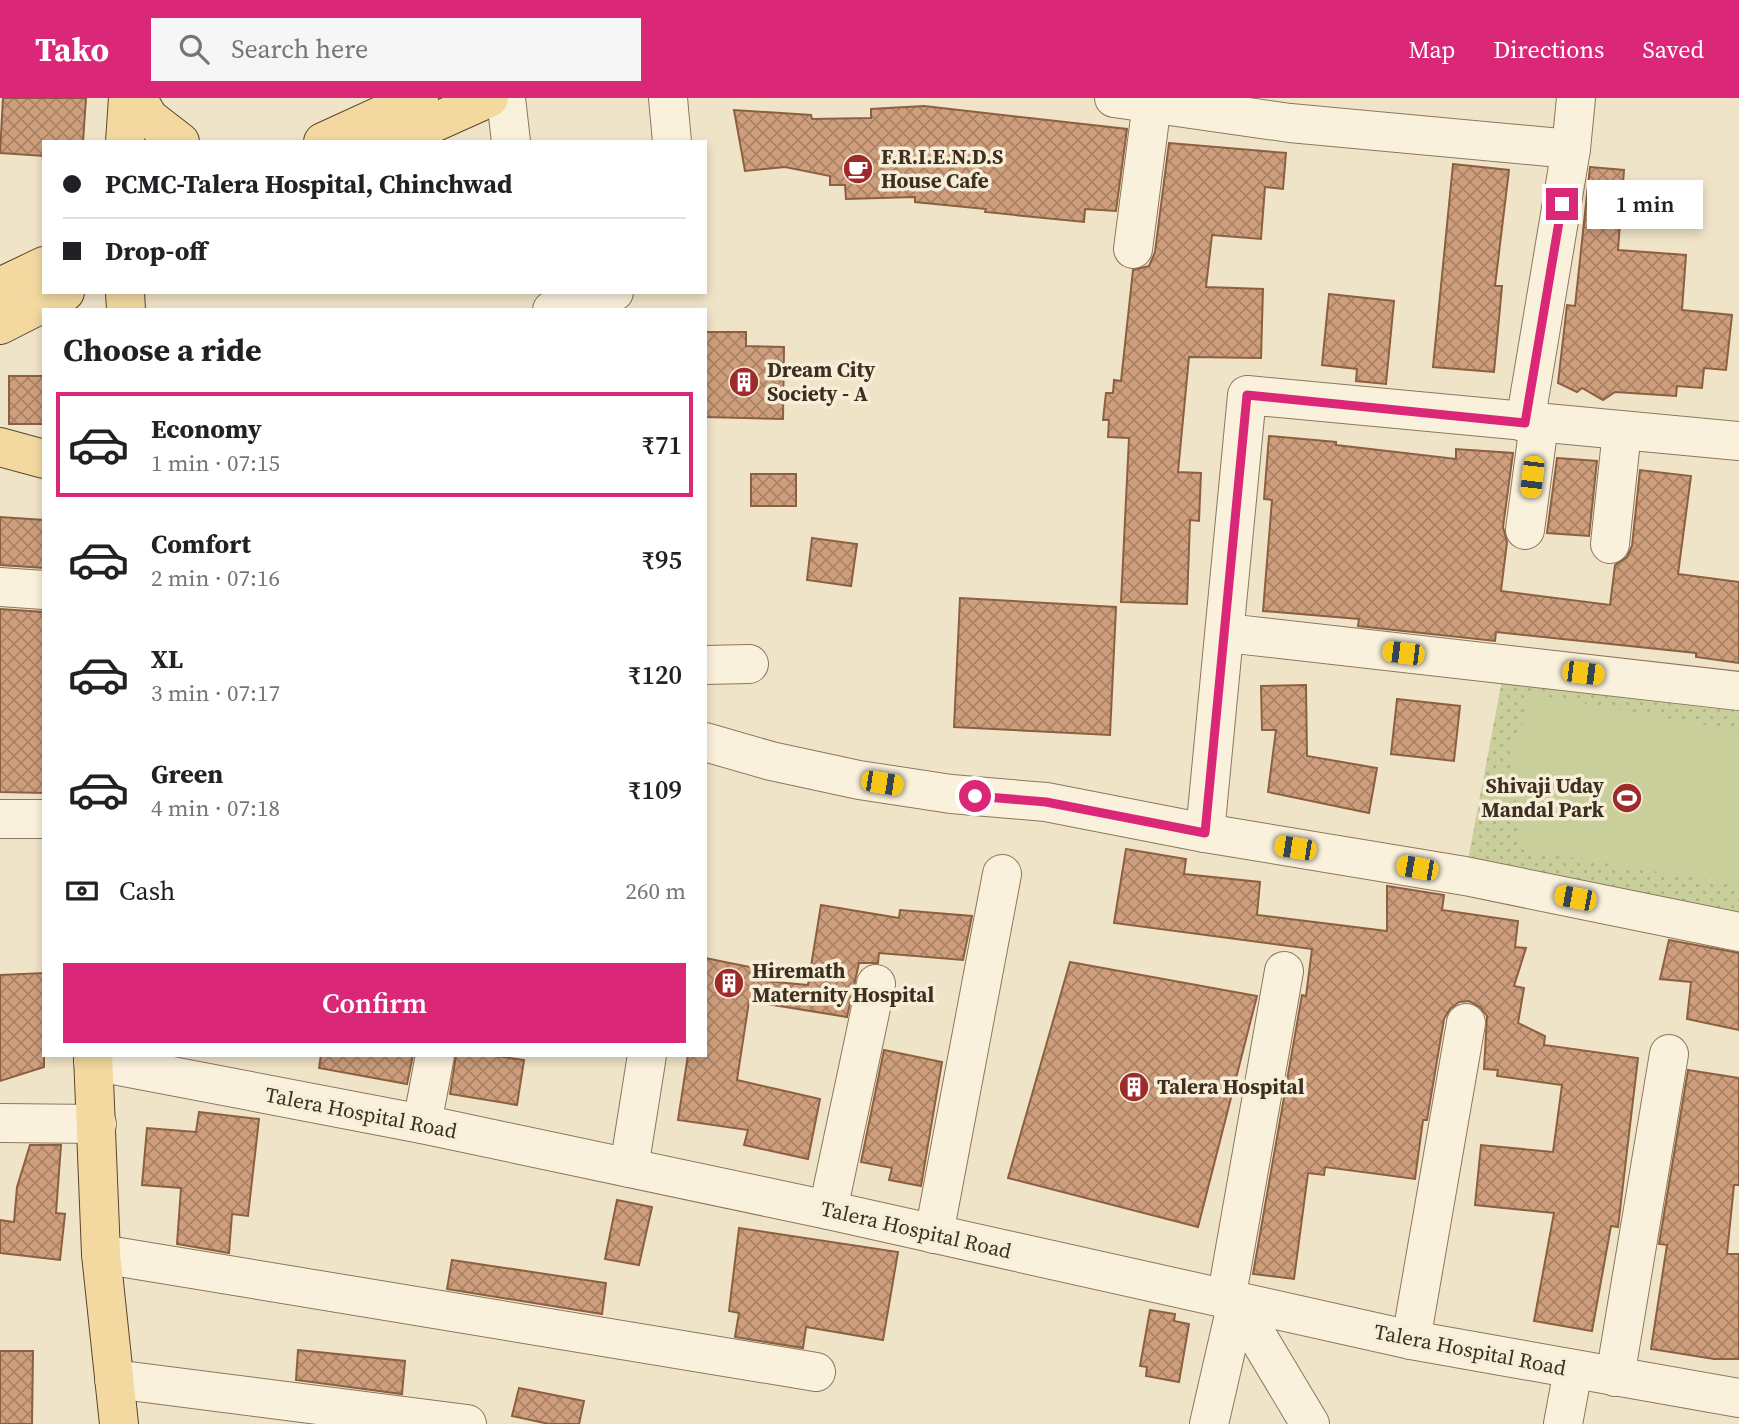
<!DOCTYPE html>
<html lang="en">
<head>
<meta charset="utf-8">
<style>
	:root { --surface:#fff; --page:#f6f6f6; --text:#202124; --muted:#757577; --line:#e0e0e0; --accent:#db2777 }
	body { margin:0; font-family:"Source Serif 4",serif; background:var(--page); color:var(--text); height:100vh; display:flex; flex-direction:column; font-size:26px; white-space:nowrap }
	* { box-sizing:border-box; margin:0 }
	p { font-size:23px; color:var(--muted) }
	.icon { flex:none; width:38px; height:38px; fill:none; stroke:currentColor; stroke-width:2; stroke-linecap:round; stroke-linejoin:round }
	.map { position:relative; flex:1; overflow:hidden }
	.details { position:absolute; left:42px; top:210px; width:665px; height:749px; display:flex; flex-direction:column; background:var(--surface); border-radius:0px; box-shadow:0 4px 10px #0003 }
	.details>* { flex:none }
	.hud { position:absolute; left:42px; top:42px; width:665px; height:154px; border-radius:0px; box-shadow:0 4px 10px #0003; display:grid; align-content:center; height:154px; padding:0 21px; background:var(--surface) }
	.end { position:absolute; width:32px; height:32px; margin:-16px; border:9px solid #db2777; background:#fff; box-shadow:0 0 0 4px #fff }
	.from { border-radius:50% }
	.bubble { position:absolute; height:49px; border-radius:0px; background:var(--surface); box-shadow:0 4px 10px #0003; font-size:23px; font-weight:600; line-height:49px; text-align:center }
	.car { position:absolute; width:21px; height:42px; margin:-21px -10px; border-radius:9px; box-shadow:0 0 5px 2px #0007; background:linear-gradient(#f5c518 24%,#345 0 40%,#f5c518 0 76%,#345 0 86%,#f5c518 0) }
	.hud b { display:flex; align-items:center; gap:24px; height:66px; font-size:26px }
	.hud b+b { border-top:2px solid var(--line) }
	.hud i { width:18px; height:18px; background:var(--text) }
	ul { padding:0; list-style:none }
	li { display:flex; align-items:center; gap:21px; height:105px; margin:0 14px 10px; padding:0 7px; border:4px solid transparent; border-radius:0px }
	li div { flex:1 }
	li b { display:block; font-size:26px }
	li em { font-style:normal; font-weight:600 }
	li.selected { border-color:var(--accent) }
	li>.icon { width:63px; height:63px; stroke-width:1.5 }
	h2 { padding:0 21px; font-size:32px; line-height:84px }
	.pay { display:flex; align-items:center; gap:18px; height:77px; padding:0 21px; font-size:26px }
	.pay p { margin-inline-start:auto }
	.action { display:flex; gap:14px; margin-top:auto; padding:14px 21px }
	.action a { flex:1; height:80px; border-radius:0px; background:var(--accent); color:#fff; font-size:28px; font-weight:600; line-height:80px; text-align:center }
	header { display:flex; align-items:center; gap:42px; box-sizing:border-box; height:98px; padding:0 35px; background:var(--accent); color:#fff }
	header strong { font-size:33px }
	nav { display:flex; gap:38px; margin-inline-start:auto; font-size:24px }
	.search { width:490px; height:63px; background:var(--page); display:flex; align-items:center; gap:18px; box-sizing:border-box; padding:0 24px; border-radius:0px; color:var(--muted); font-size:26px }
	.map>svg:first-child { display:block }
</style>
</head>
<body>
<header>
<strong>Tako</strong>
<div class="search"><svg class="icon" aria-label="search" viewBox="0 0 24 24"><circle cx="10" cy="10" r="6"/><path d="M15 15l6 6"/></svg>Search here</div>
<nav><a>Map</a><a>Directions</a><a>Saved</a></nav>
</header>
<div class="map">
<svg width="1739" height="1326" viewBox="0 0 1739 1326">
	<defs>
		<pattern id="grass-dots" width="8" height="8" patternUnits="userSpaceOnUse" patternTransform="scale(1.75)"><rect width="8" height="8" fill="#c9cf9b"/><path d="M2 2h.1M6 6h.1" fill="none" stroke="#aeb285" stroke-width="1.8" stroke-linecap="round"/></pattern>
		<pattern id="building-cross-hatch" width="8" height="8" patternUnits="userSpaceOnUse" patternTransform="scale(1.75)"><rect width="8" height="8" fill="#cf9f7d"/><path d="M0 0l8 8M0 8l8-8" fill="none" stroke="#a98266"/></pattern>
	</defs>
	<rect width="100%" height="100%" fill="#f0e4c8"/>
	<path fill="url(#grass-dots)" d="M1505 566 1739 602V834L1465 778Z"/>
	<path fill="#c9cf9b" d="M1527 595 1739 633V787L1518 751 1513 648 1521 635Z"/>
	<g fill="url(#building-cross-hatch)" stroke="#8d5f41" stroke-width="2">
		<path d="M3 0H86L83 44H44V58L0 55Z"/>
		<path d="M924 8 1127 31 1116 113 1085 111 1084 124 985 114 986 111 915 104V99L846 101 845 87H830V78L785 69 745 73 734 12 811 17 812 21 871 20V11Z"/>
		<path d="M1169 45 1286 55 1283 91 1265 89 1261 141 1212 137 1206 189 1263 191 1261 260 1189 259 1178 374 1201 375 1199 423 1190 422 1187 506 1121 504 1129 340 1108 339 1109 322H1103L1106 295H1113L1114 282 1121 283 1133 172 1149 168 1155 154Z"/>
		<path d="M1453 66 1509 72 1495 188H1502L1494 274 1433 269Z"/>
		<path d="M1590 69 1624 72 1618 152 1686 157 1682 212 1732 217 1726 272 1704 270 1702 290 1677 288 1676 298 1615 294 1603 302 1582 290 1577 294 1558 285 1567 207 1575 208Z"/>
		<path d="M1329 196 1394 203 1386 286 1356 283 1357 271 1322 267Z"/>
		<path d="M705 234H746V248L784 249 783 321 705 319Z"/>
		<rect x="9" y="278" width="35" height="48"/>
		<path d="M1269 338 1336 344V347L1456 361V351L1513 355 1503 429 1507 444 1501 493 1610 507 1615 467 1627 459 1632 448 1640 372 1691 378 1678 476 1739 484V565L1696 559V555L1496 534 1495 543 1358 528 1359 521 1263 513 1272 402 1264 401Z"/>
		<path d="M1557 360 1597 363 1589 438 1547 435Z"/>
		<rect x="751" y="376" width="45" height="32"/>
		<path d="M0 419 44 422V470L0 467Z"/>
		<path d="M812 440 857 446 851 488 807 482Z"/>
		<path d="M960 500 1116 509 1110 637 954 629Z"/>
		<path d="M0 511 44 514V695L0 694Z"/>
		<path d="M1306 587 1307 658 1377 670 1369 715 1268 694 1276 632H1262L1261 588Z"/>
		<path d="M1397 601 1460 608 1454 663 1391 656Z"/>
		<path d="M1126 751 1186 761 1184 776 1260 784 1257 817 1387 833V788L1444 797 1442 812 1518 823 1515 849 1526 850 1514 888 1524 890 1518 925 1545 938 1544 947 1638 960 1618 1129 1611 1128 1592 1233 1534 1223 1554 1115 1475 1107 1481 1047 1553 1054 1562 987 1497 978 1498 972 1484 971 1487 918 1480 909 1469 903 1459 904 1450 911 1444 921 1427 1022H1423L1415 1081 1325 1069 1324 1077 1308 1075 1294 1181 1253 1176 1302 897 1306 898 1312 851 1114 825Z"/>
		<path d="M821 807 899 820 900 812 972 818 963 862 879 855 878 865H859L847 919 749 903 737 982 820 1001 808 1061 744 1047 748 1032 678 1022 688 957H705V860L755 870 753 882 808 887Z"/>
		<path d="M1669 842 1739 855V932L1687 921 1691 884 1660 881Z"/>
		<path d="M1070 864 1257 898 1198 1129 1008 1080Z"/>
		<path d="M44 875V969L0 983V877Z"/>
		<path d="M884 952 942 964 921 1088 889 1082 892 1070 861 1064Z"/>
		<path d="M321 957H413L407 986 319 970Z"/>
		<path d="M456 957H490L524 962 517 1007 450 996Z"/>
		<path d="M1688 972 1739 980V1087H1734L1727 1156H1739V1261H1714L1651 1251 1667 1147 1659 1146Z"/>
		<path d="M199 1014 259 1021 248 1118 232 1116 229 1155 177 1146 181 1090 142 1087 147 1030 196 1034Z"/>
		<path d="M30 1047H61L56 1115 65 1116 60 1162 0 1155V1122L14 1124 17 1089Z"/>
		<path d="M617 1102 652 1109 639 1167 605 1161Z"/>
		<path d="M739 1130 898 1154 883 1242 806 1229 803 1250 735 1239 739 1215 729 1213Z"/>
		<path d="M452 1162 606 1185 602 1216 447 1191Z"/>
		<path d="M1150 1212 1175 1216 1174 1223 1189 1226 1179 1284 1146 1278 1147 1269 1140 1268Z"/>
		<path d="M298 1252 405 1263 402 1296 296 1282Z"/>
		<path d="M0 1253H33L32 1326H0Z"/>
		<path d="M519 1290 584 1303 579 1326H549L512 1318Z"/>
	</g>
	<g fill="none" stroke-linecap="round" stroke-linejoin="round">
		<g stroke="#8d765c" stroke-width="40">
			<g id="minor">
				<path d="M506 0 511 44"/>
				<path d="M668 0 672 44"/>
				<path d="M1114 0 1290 25 1571 51"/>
				<path d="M1133 151 1152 5"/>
				<path d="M552 212 614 194"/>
				<path d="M1525 325 1571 51 1576 0"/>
				<path d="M1525 432 1539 326"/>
				<path d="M1610 446 1622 333"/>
				<path d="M0 489 44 492"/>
				<path d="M1226 535 1739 593"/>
				<path d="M705 567 749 566"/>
				<path d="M705 644 771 663 859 682 951 696 1046 704 1205 735 1465 778 1739 834"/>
				<path d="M0 721H44"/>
				<path d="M1205 735 1247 297 1739 343"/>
				<path d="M93 963 422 1026 828 1112 1411 1242 1739 1300"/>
				<path d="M0 1025 97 1026"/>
				<path d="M422 1026 435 957"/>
				<path d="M629 1070 647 957"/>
				<path d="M828 1112 876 886"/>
				<path d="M934 1136 1002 776"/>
				<path d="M101 1156 816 1274"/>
				<path d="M1226 1202 1284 873"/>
				<path d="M1237 1204 1310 1326"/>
				<path d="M1411 1242 1466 925"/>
				<path d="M1615 1279 1669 956"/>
				<path d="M114 1281 467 1326"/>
				<path d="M1209 1326 1237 1204"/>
				<path d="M1563 1326 1573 1272"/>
			</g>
		</g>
		<g stroke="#5b4430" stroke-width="40">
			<g id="major">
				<path d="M137 0 149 20 180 44"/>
				<path d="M125 44 128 0"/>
				<path d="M323 44 419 0"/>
				<path d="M391 44 489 0"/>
				<path d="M0 189 44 168"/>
				<path d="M125 194 126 212"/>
				<path d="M0 227 65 194"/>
				<path d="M0 349 44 361"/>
				<path d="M93 957 101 1156 119 1326"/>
			</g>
		</g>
		<use href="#minor" stroke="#faf1dc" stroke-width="38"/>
		<use href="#major" stroke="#f3d9a0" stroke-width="38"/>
	</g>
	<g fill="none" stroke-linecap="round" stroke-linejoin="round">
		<path stroke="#db2777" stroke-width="9" d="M975 698 1046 704 1205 735 1247 297 1525 325 1562 106"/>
	</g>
	<defs>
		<g id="cafe-disc" transform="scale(1.575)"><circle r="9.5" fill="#9e2a2b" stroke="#f7eed8"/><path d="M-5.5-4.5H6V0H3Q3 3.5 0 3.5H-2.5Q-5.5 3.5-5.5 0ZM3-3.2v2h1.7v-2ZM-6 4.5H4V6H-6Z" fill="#fff"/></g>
		<g id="building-disc" transform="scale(1.575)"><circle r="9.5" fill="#9e2a2b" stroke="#f7eed8"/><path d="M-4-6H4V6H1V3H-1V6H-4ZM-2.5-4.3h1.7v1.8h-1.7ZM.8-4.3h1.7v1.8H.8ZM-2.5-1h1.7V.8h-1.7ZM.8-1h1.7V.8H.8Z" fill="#fff"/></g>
		<g id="stadium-disc" transform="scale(1.575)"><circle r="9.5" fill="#9e2a2b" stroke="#f7eed8"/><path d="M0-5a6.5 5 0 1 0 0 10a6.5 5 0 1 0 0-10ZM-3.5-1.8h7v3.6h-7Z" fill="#fff"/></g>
	</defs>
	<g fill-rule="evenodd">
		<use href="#cafe-disc" x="858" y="71"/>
		<use href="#building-disc" x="744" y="284"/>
		<use href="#stadium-disc" x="1627" y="700"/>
		<use href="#building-disc" x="729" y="885"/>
		<use href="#building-disc" x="1134" y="989"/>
	</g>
	<g text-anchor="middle" stroke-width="7" stroke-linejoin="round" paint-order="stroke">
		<g font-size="21" font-weight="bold" fill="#3d2e20" stroke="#f7eed8" text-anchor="start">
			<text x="881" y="66">F.R.I.E.N.D.S<tspan x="881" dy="24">House Cafe</tspan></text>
			<text x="767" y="279">Dream City<tspan x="767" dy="24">Society - A</tspan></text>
			<text x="1604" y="695" text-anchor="end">Shivaji Uday<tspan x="1604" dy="24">Mandal Park</tspan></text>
			<text x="752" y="880">Hiremath<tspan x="752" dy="24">Maternity Hospital</tspan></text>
			<text x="1157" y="996">Talera Hospital</text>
		</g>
		<g font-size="21" fill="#3d2e20" stroke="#f7eed8">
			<text transform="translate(361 1015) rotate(11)" y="7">Talera Hospital Road</text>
			<text transform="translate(916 1132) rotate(13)" y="7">Talera Hospital Road</text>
			<text transform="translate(1470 1252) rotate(11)" y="7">Talera Hospital Road</text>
		</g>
	</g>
</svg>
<i class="end from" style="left:975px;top:698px"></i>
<i class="end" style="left:1562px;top:106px"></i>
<div class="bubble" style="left:1587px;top:82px;width:116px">1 min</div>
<i class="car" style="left:1532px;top:379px;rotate:187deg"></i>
<i class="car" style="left:1403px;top:555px;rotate:277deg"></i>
<i class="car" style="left:1583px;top:575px;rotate:97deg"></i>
<i class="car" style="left:882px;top:685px;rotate:99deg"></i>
<i class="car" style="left:1295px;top:750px;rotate:279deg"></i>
<i class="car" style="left:1417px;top:770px;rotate:280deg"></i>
<i class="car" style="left:1575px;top:800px;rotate:281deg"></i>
<div class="hud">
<b><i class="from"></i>PCMC-Talera Hospital, Chinchwad</b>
<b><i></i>Drop-off</b>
</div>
<section class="details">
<h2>Choose a ride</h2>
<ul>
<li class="selected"><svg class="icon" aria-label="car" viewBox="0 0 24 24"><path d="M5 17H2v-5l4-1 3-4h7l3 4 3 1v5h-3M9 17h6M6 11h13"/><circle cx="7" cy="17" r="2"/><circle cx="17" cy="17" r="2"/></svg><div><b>Economy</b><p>1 min · 07:15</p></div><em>₹71</em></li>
<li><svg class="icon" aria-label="car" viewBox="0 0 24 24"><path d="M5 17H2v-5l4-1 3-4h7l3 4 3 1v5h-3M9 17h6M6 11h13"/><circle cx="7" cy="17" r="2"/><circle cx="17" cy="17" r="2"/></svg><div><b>Comfort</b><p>2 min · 07:16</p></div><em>₹95</em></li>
<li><svg class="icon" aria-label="car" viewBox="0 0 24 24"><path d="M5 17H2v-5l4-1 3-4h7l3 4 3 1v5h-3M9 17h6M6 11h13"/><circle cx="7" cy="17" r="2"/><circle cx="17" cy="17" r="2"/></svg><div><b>XL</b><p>3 min · 07:17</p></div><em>₹120</em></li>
<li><svg class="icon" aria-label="car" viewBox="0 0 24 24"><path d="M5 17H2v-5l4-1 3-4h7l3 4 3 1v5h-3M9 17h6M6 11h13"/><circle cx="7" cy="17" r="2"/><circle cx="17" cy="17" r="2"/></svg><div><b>Green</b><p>4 min · 07:18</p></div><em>₹109</em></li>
</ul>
<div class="pay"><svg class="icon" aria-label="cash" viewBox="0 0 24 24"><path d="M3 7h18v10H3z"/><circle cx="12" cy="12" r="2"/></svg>Cash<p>260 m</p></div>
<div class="action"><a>Confirm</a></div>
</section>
</div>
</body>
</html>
